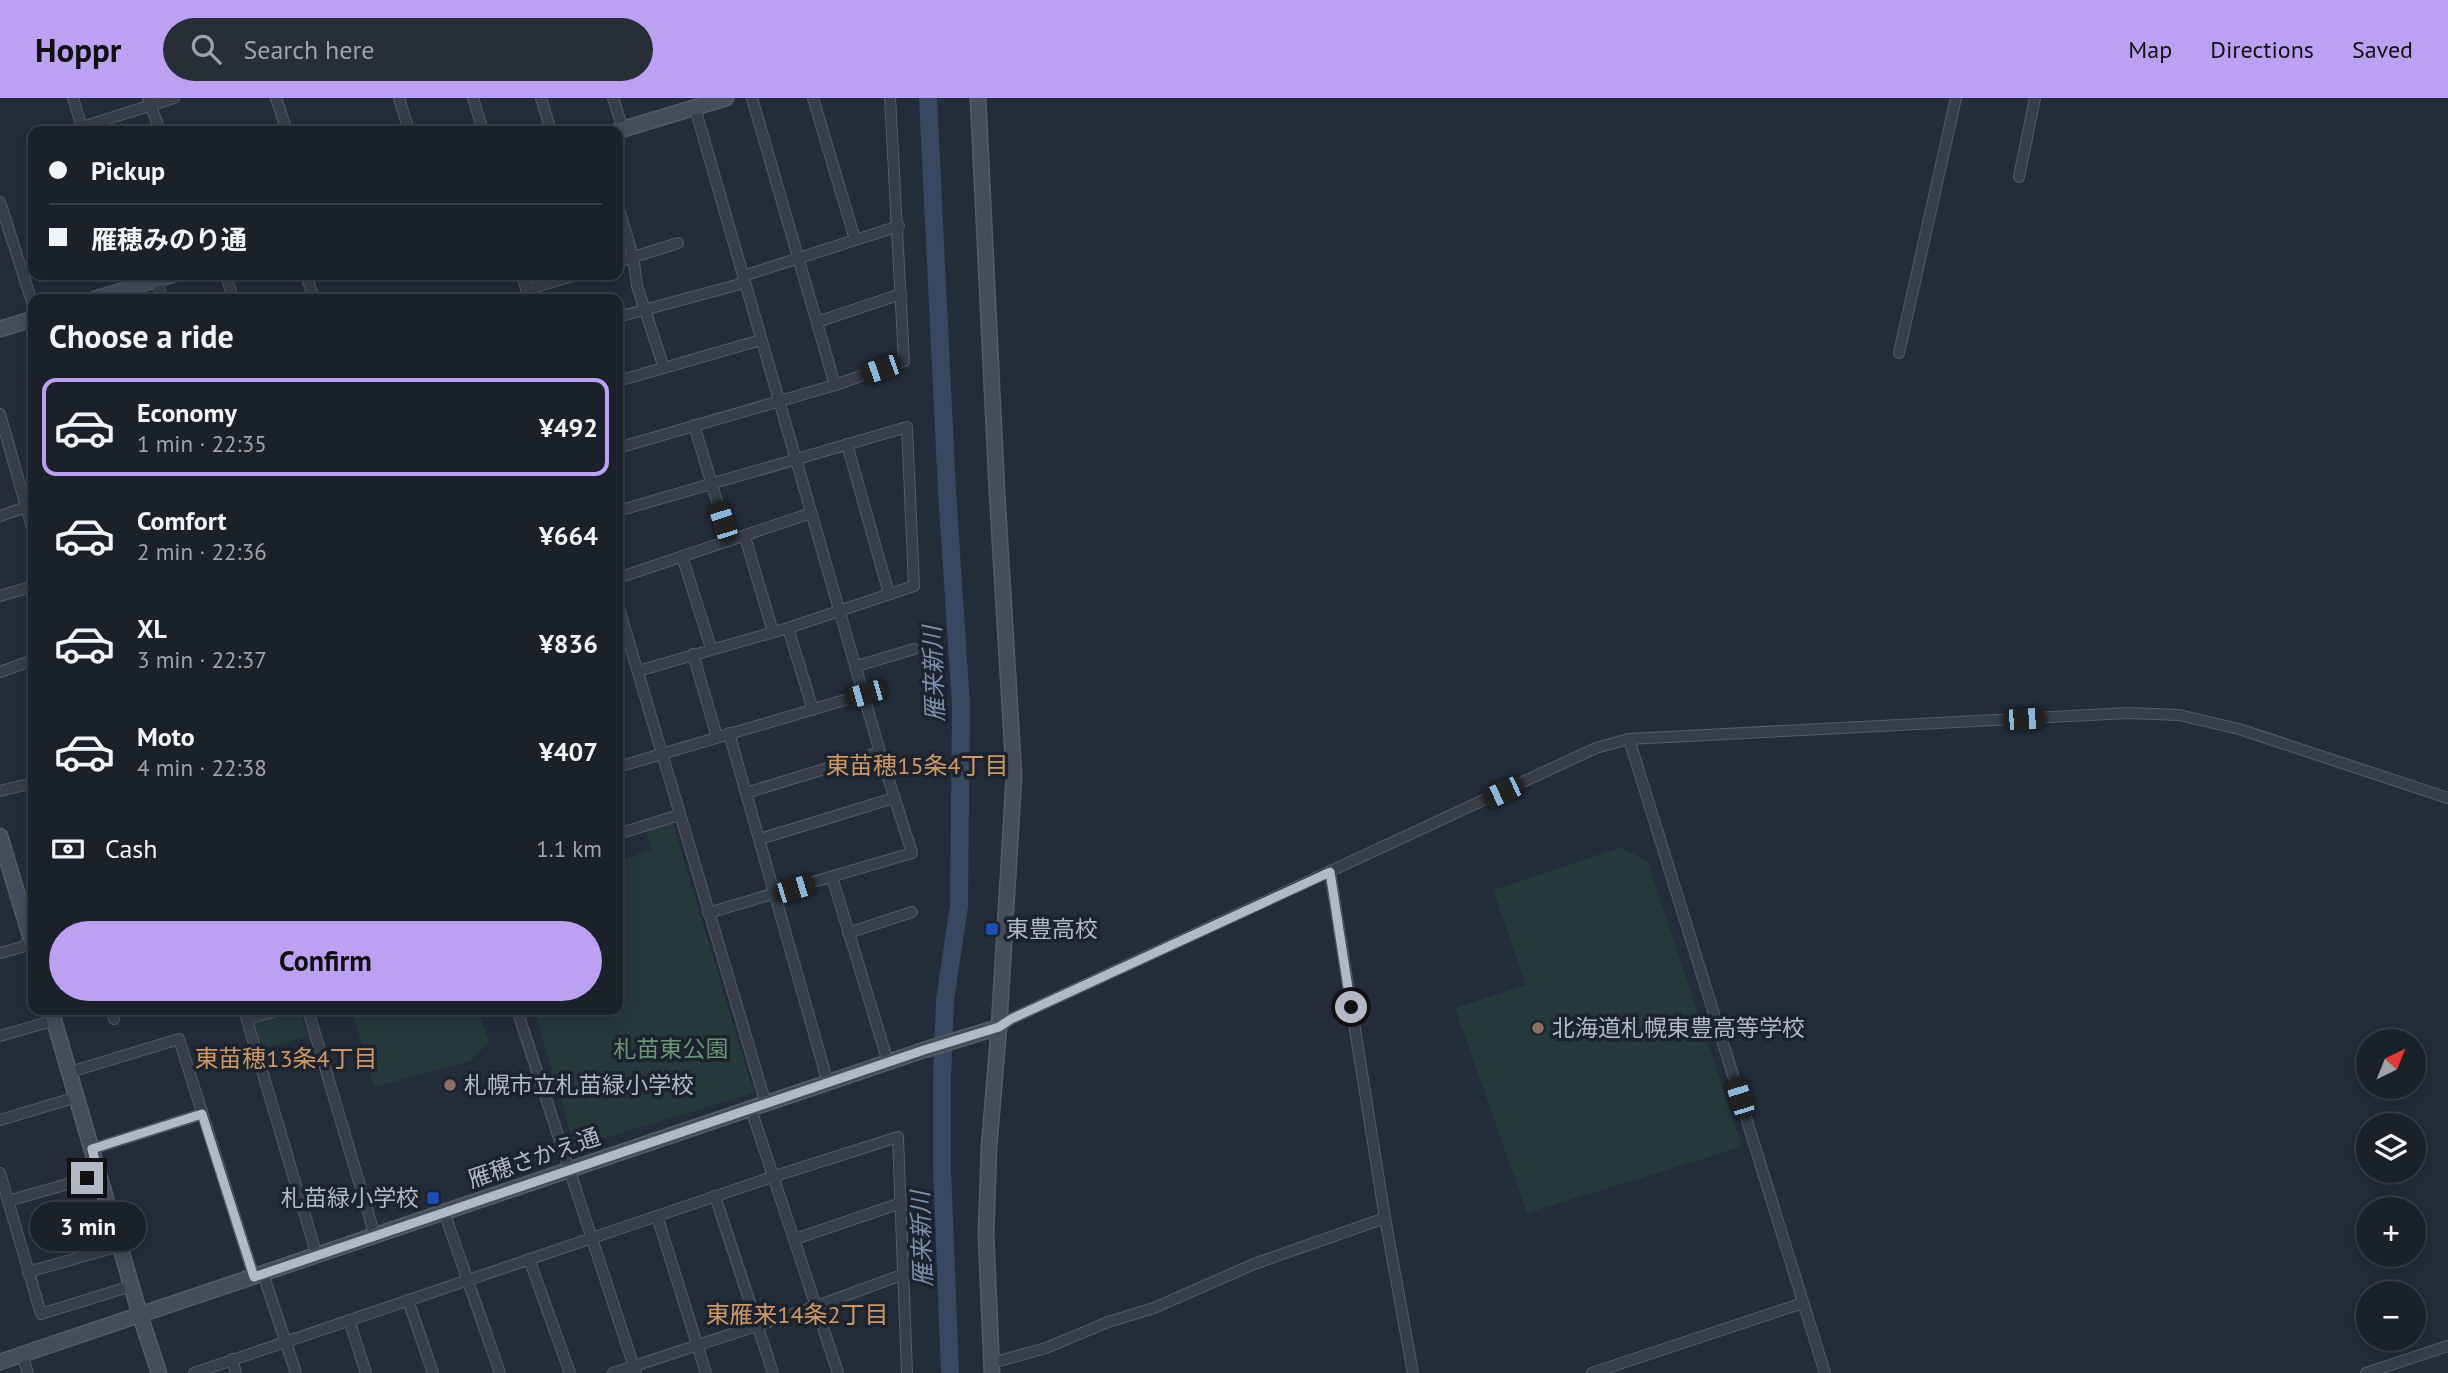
<!DOCTYPE html>
<html lang="en">
<head>
<meta charset="utf-8">
<style>
	:root { --surface:#1a212b; --page:#272e37; --text:#f1f3f6; --muted:#9fa3a9; --line:#383e47; --accent:#bca0f2 }
	body { margin:0; font-family:"PT Sans","Noto Sans JP",sans-serif; background:var(--page); color:var(--text); height:100vh; display:flex; flex-direction:column; font-size:26px; white-space:nowrap }
	* { box-sizing:border-box; margin:0 }
	p { font-size:23px; color:var(--muted) }
	.icon { flex:none; width:38px; height:38px; fill:none; stroke:currentColor; stroke-width:2; stroke-linecap:round; stroke-linejoin:round }
	.map { position:relative; flex:1; overflow:hidden }
	.details { position:absolute; left:28px; top:196px; width:595px; height:721px; display:flex; flex-direction:column; background:var(--surface); border-radius:14px; box-shadow:0 4px 18px #0003,0 0 0 2px var(--line) }
	.details>* { flex:none }
	.top-card { position:absolute; left:28px; top:28px; width:595px; height:154px; border-radius:14px; box-shadow:0 4px 18px #0003,0 0 0 2px var(--line); display:grid; align-content:center; height:154px; padding:0 21px; background:var(--surface) }
	.needle { width:46px; rotate:43deg }
	.tools { position:absolute; left:2356px; top:931px; display:grid; gap:14px }
	.tools a { display:grid; place-items:center; width:70px; height:70px; border-radius:50%; background:var(--surface); box-shadow:0 4px 18px #0003,0 0 0 2px var(--line); font-size:35px }
	.end { position:absolute; width:32px; height:32px; margin:-16px; border:9px solid #b2b8c5; background:#111; box-shadow:0 0 0 4px #111 }
	.from { border-radius:50% }
	.bubble { position:absolute; height:49px; border-radius:24px; background:var(--surface); box-shadow:0 4px 18px #0003,0 0 0 2px var(--line); font-size:23px; font-weight:800; line-height:49px; text-align:center }
	.car { position:absolute; width:21px; height:42px; margin:-21px -10px; border-radius:9px; box-shadow:0 0 5px 2px #0007; background:linear-gradient(#222 24%,#8ab4d8 0 40%,#222 0 76%,#8ab4d8 0 86%,#222 0) }
	.top-card b { display:flex; align-items:center; gap:24px; height:66px; font-size:26px }
	.top-card b+b { border-top:2px solid var(--line) }
	.top-card i { width:18px; height:18px; background:var(--text) }
	ul { padding:0; list-style:none }
	li { display:flex; align-items:center; gap:21px; height:98px; margin:0 14px 10px; padding:0 7px; border:4px solid transparent; border-radius:14px }
	li div { flex:1 }
	li b { display:block; font-size:26px }
	li em { font-style:normal; font-weight:800 }
	li.on { border-color:var(--accent) }
	li>.icon { width:63px; height:63px; stroke-width:1.5 }
	h2 { padding:0 21px; font-size:32px; line-height:84px }
	.pay { display:flex; align-items:center; gap:18px; height:77px; padding:0 21px; font-size:26px }
	.pay p { margin-inline-start:auto }
	.cta { display:flex; gap:14px; margin-top:auto; padding:14px 21px }
	.cta a { flex:1; height:80px; border-radius:42px; background:var(--accent); color:#111; font-size:28px; font-weight:800; line-height:80px; text-align:center }
	header { display:flex; align-items:center; gap:42px; box-sizing:border-box; height:98px; padding:0 35px; background:var(--accent); color:#111 }
	header strong { font-size:33px }
	nav { display:flex; gap:38px; margin-inline-start:auto; font-size:24px }
	.search { width:490px; height:63px; background:var(--page); display:flex; align-items:center; gap:18px; box-sizing:border-box; padding:0 24px; border-radius:38px; color:var(--muted); font-size:26px }
	.map>svg:first-child { display:block }
</style>
</head>
<body>
<header>
<strong>Hoppr</strong>
<div class="search"><svg class="icon" aria-label="search" viewBox="0 0 24 24"><circle cx="10" cy="10" r="6"/><path d="M15 15l6 6"/></svg>Search here</div>
<nav><a>Map</a><a>Directions</a><a>Saved</a></nav>
</header>
<div class="map">
<svg width="2448" height="1275" viewBox="0 0 2448 1275">
	<rect width="100%" height="100%" fill="#232c39"/>
	<g fill="#26393b">
		<path d="M672 723 754 995 575 1049 534 912H618V763L652 752 646 731Z"/>
		<path d="M1621 749 1648 764 1742 1049 1527 1115 1455 910 1526 887 1493 792Z"/>
		<path d="M296 912 300 914 308 938 263 951 255 927 258 922Z"/>
		<path d="M352 912H478L489 944 470 963 374 989Z"/>
	</g>
	<g fill="none" stroke-linecap="round" stroke-linejoin="round">
		<path stroke="#394862" stroke-width="18" d="M928 0 947 393 961 607 959 808 945 902 942 981V1071L950 1275"/>
		<g stroke="#555b67" stroke-width="12">
			<g id="street">
				<path d="M73 0 83 33"/>
				<path d="M148 0 160 33"/>
				<path d="M276 0 287 33"/>
				<path d="M399 0 409 33"/>
				<path d="M473 0 483 33"/>
				<path d="M541 0 551 33"/>
				<path d="M613 0 623 31"/>
				<path d="M752 0 835 287"/>
				<path d="M813 0 855 141"/>
				<path d="M695 10 880 654 912 755 708 815"/>
				<path d="M82 29 174 0"/>
				<path d="M2019 79 2035 0"/>
				<path d="M0 104 33 207"/>
				<path d="M618 108 633 158 637 188 664 270"/>
				<path d="M618 164 678 145"/>
				<path d="M130 177 134 189"/>
				<path d="M226 177 233 201"/>
				<path d="M306 177 314 201"/>
				<path d="M522 177 529 201"/>
				<path d="M743 178 899 128"/>
				<path d="M156 181 162 201"/>
				<path d="M526 192 576 177"/>
				<path d="M618 219 744 185"/>
				<path d="M817 224 901 196"/>
				<path d="M1899 255 1956 0"/>
				<path d="M618 283 761 242"/>
				<path d="M0 316 33 433"/>
				<path d="M694 327 729 443"/>
				<path d="M847 346 889 496"/>
				<path d="M618 350 835 287 904 263 890 0"/>
				<path d="M618 413 907 329 914 488 788 530 638 573"/>
				<path d="M0 418 26 409"/>
				<path d="M745 439 773 534"/>
				<path d="M682 458 711 550"/>
				<path d="M618 480 811 415"/>
				<path d="M0 498 33 488"/>
				<path d="M618 507 766 1006"/>
				<path d="M788 530 813 612"/>
				<path d="M693 556 717 639"/>
				<path d="M857 568 914 551"/>
				<path d="M0 574 33 562"/>
				<path d="M729 635 828 985"/>
				<path d="M1629 641 1825 1275"/>
				<path d="M618 669 865 596"/>
				<path d="M0 693 33 685"/>
				<path d="M746 695 880 654"/>
				<path d="M618 736 679 717"/>
				<path d="M760 741 894 700"/>
				<path d="M1330 774 1385 1120 1413 1275"/>
				<path d="M832 779 888 964"/>
				<path d="M848 835 912 814"/>
				<path d="M0 855 22 849 33 843"/>
				<path d="M111 912 114 921"/>
				<path d="M244 912 317 1158"/>
				<path d="M308 912 375 1138"/>
				<path d="M517 912 636 1275"/>
				<path d="M247 921 280 912"/>
				<path d="M999 929 1011 921 1596 650 1629 641 2128 615 2179 617 2239 631 2448 700"/>
				<path d="M0 938 55 922"/>
				<path d="M70 974 179 941 254 1179"/>
				<path d="M751 1011 838 1275"/>
				<path d="M0 1022 77 999"/>
				<path d="M92 1051 202 1016"/>
				<path d="M0 1075 41 1216 131 1188"/>
				<path d="M715 1098 773 1275"/>
				<path d="M8 1103 99 1077"/>
				<path d="M444 1114 500 1275"/>
				<path d="M657 1118 706 1275"/>
				<path d="M795 1141 901 1105"/>
				<path d="M529 1161 570 1275"/>
				<path d="M28 1174 120 1148"/>
				<path d="M263 1176 296 1275"/>
				<path d="M408 1202 433 1275"/>
				<path d="M349 1222 366 1275"/>
				<path d="M22 1257 28 1275"/>
				<path d="M232 1261 236 1275"/>
				<path d="M992 1265 1046 1250 1108 1224 1154 1210 1254 1166 1385 1120"/>
				<path d="M194 1275 775 1078 898 1039 907 1275"/>
				<path d="M613 1275 817 1208 904 1176"/>
				<path d="M1592 1275 1803 1205"/>
				<path d="M2366 1275 2448 1248"/>
			</g>
		</g>
		<g stroke="#555b67" stroke-width="17">
			<g id="secondary">
				<path d="M978 0 997 394 1014 678 999 929 989 1049 986 1137 992 1275"/>
				<path d="M617 33 726 0"/>
				<path d="M94 201 172 177"/>
				<path d="M0 231 33 221"/>
				<path d="M0 738 33 848"/>
				<path d="M51 912 140 1217 159 1275"/>
				<path d="M0 1264 924 952 999 929"/>
			</g>
		</g>
		<use href="#street" stroke="#373e4a" stroke-width="10"/>
		<use href="#secondary" stroke="#454d5c" stroke-width="14"/>
	</g>
	<g fill="none" stroke-linecap="round" stroke-linejoin="round">
		<path stroke="#b2b8c5" stroke-width="9" d="M87 1080 99 1077 92 1051 202 1016 254 1179 924 952 999 929 1011 921 1330 774 1351 909"/>
	</g>
	<g fill="#1a4fb4" stroke="#1c232e" stroke-width="2.5">
		<rect x="985" y="824" width="14" height="14" rx="3.5"/>
		<rect x="426" y="1093" width="14" height="14" rx="3.5"/>
	</g>
	<g fill="#8d6e63" stroke="#1c232e" stroke-width="2.5">
		<circle cx="1538" cy="930" r="7"/>
		<circle cx="450" cy="987" r="7"/>
	</g>
	<g text-anchor="middle" stroke-width="7" stroke-linejoin="round" paint-order="stroke">
		<g font-size="23" fill="#b2b8c5" stroke="#1c232e" text-anchor="start">
			<text x="1006" y="839">東豊高校</text>
			<text x="1552" y="938">北海道札幌東豊高等学校</text>
			<text x="464" y="995">札幌市立札苗緑小学校</text>
			<text x="419" y="1108" text-anchor="end">札苗緑小学校</text>
		</g>
		<g font-size="23" fill="#6a9576" stroke="#1c232e">
			<text x="671" y="959">札苗東公園</text>
		</g>
		<g font-size="23" fill="#b2b8c5" stroke="#1c232e">
			<text transform="translate(534 1060) rotate(-19)" y="8">雁穂さかえ通</text>
		</g>
		<g font-size="24" font-style="italic" fill="#7c8eac" stroke="#1c232e">
			<text transform="translate(934 576) rotate(-92)" y="8">雁来新川</text>
			<text transform="translate(922 1141) rotate(-92)" y="8">雁来新川</text>
		</g>
		<g font-size="24" fill="#ce9765" stroke="#1c232e">
			<text x="917" y="676">東苗穂15条4丁目</text>
			<text x="286" y="969">東苗穂13条4丁目</text>
			<text x="797" y="1225">東雁来14条2丁目</text>
		</g>
	</g>
</svg>
<div class="tools">
<a><svg class="needle" viewBox="-14 -14 28 28"><path d="M0-13l5 13h-10z" fill="#e53935"/><path d="M0 13l5-13h-10z" fill="#9fa3a9"/></svg></a>
<a><svg class="icon" aria-label="layers" viewBox="0 0 24 24"><path d="M12 4l9 5-9 5-9-5zM3 14l9 5 9-5"/></svg></a>
<a>+</a>
<a>−</a>
</div>
<i class="end from" style="left:1351px;top:909px"></i>
<i class="end" style="left:87px;top:1080px"></i>
<div class="bubble" style="left:30px;top:1104px;width:116px">3 min</div>
<i class="car" style="left:881px;top:271px;rotate:251deg"></i>
<i class="car" style="left:723px;top:424px;rotate:342deg"></i>
<i class="car" style="left:865px;top:596px;rotate:254deg"></i>
<i class="car" style="left:2024px;top:621px;rotate:87deg"></i>
<i class="car" style="left:1503px;top:694px;rotate:245deg"></i>
<i class="car" style="left:794px;top:791px;rotate:73deg"></i>
<i class="car" style="left:1740px;top:1000px;rotate:343deg"></i>
<div class="top-card">
<b><i class="from"></i>Pickup</b>
<b><i></i>雁穂みのり通</b>
</div>
<section class="details">
<h2>Choose a ride</h2>
<ul>
<li class="on"><svg class="icon" aria-label="car" viewBox="0 0 24 24"><path d="M5 17H2v-5l4-1 3-4h7l3 4 3 1v5h-3M9 17h6M6 11h13"/><circle cx="7" cy="17" r="2"/><circle cx="17" cy="17" r="2"/></svg><div><b>Economy</b><p>1 min · 22:35</p></div><em>¥492</em></li>
<li><svg class="icon" aria-label="car" viewBox="0 0 24 24"><path d="M5 17H2v-5l4-1 3-4h7l3 4 3 1v5h-3M9 17h6M6 11h13"/><circle cx="7" cy="17" r="2"/><circle cx="17" cy="17" r="2"/></svg><div><b>Comfort</b><p>2 min · 22:36</p></div><em>¥664</em></li>
<li><svg class="icon" aria-label="car" viewBox="0 0 24 24"><path d="M5 17H2v-5l4-1 3-4h7l3 4 3 1v5h-3M9 17h6M6 11h13"/><circle cx="7" cy="17" r="2"/><circle cx="17" cy="17" r="2"/></svg><div><b>XL</b><p>3 min · 22:37</p></div><em>¥836</em></li>
<li><svg class="icon" aria-label="car" viewBox="0 0 24 24"><path d="M5 17H2v-5l4-1 3-4h7l3 4 3 1v5h-3M9 17h6M6 11h13"/><circle cx="7" cy="17" r="2"/><circle cx="17" cy="17" r="2"/></svg><div><b>Moto</b><p>4 min · 22:38</p></div><em>¥407</em></li>
</ul>
<div class="pay"><svg class="icon" aria-label="cash" viewBox="0 0 24 24"><path d="M3 7h18v10H3z"/><circle cx="12" cy="12" r="2"/></svg>Cash<p>1.1 km</p></div>
<div class="cta"><a>Confirm</a></div>
</section>
</div>
</body>
</html>
